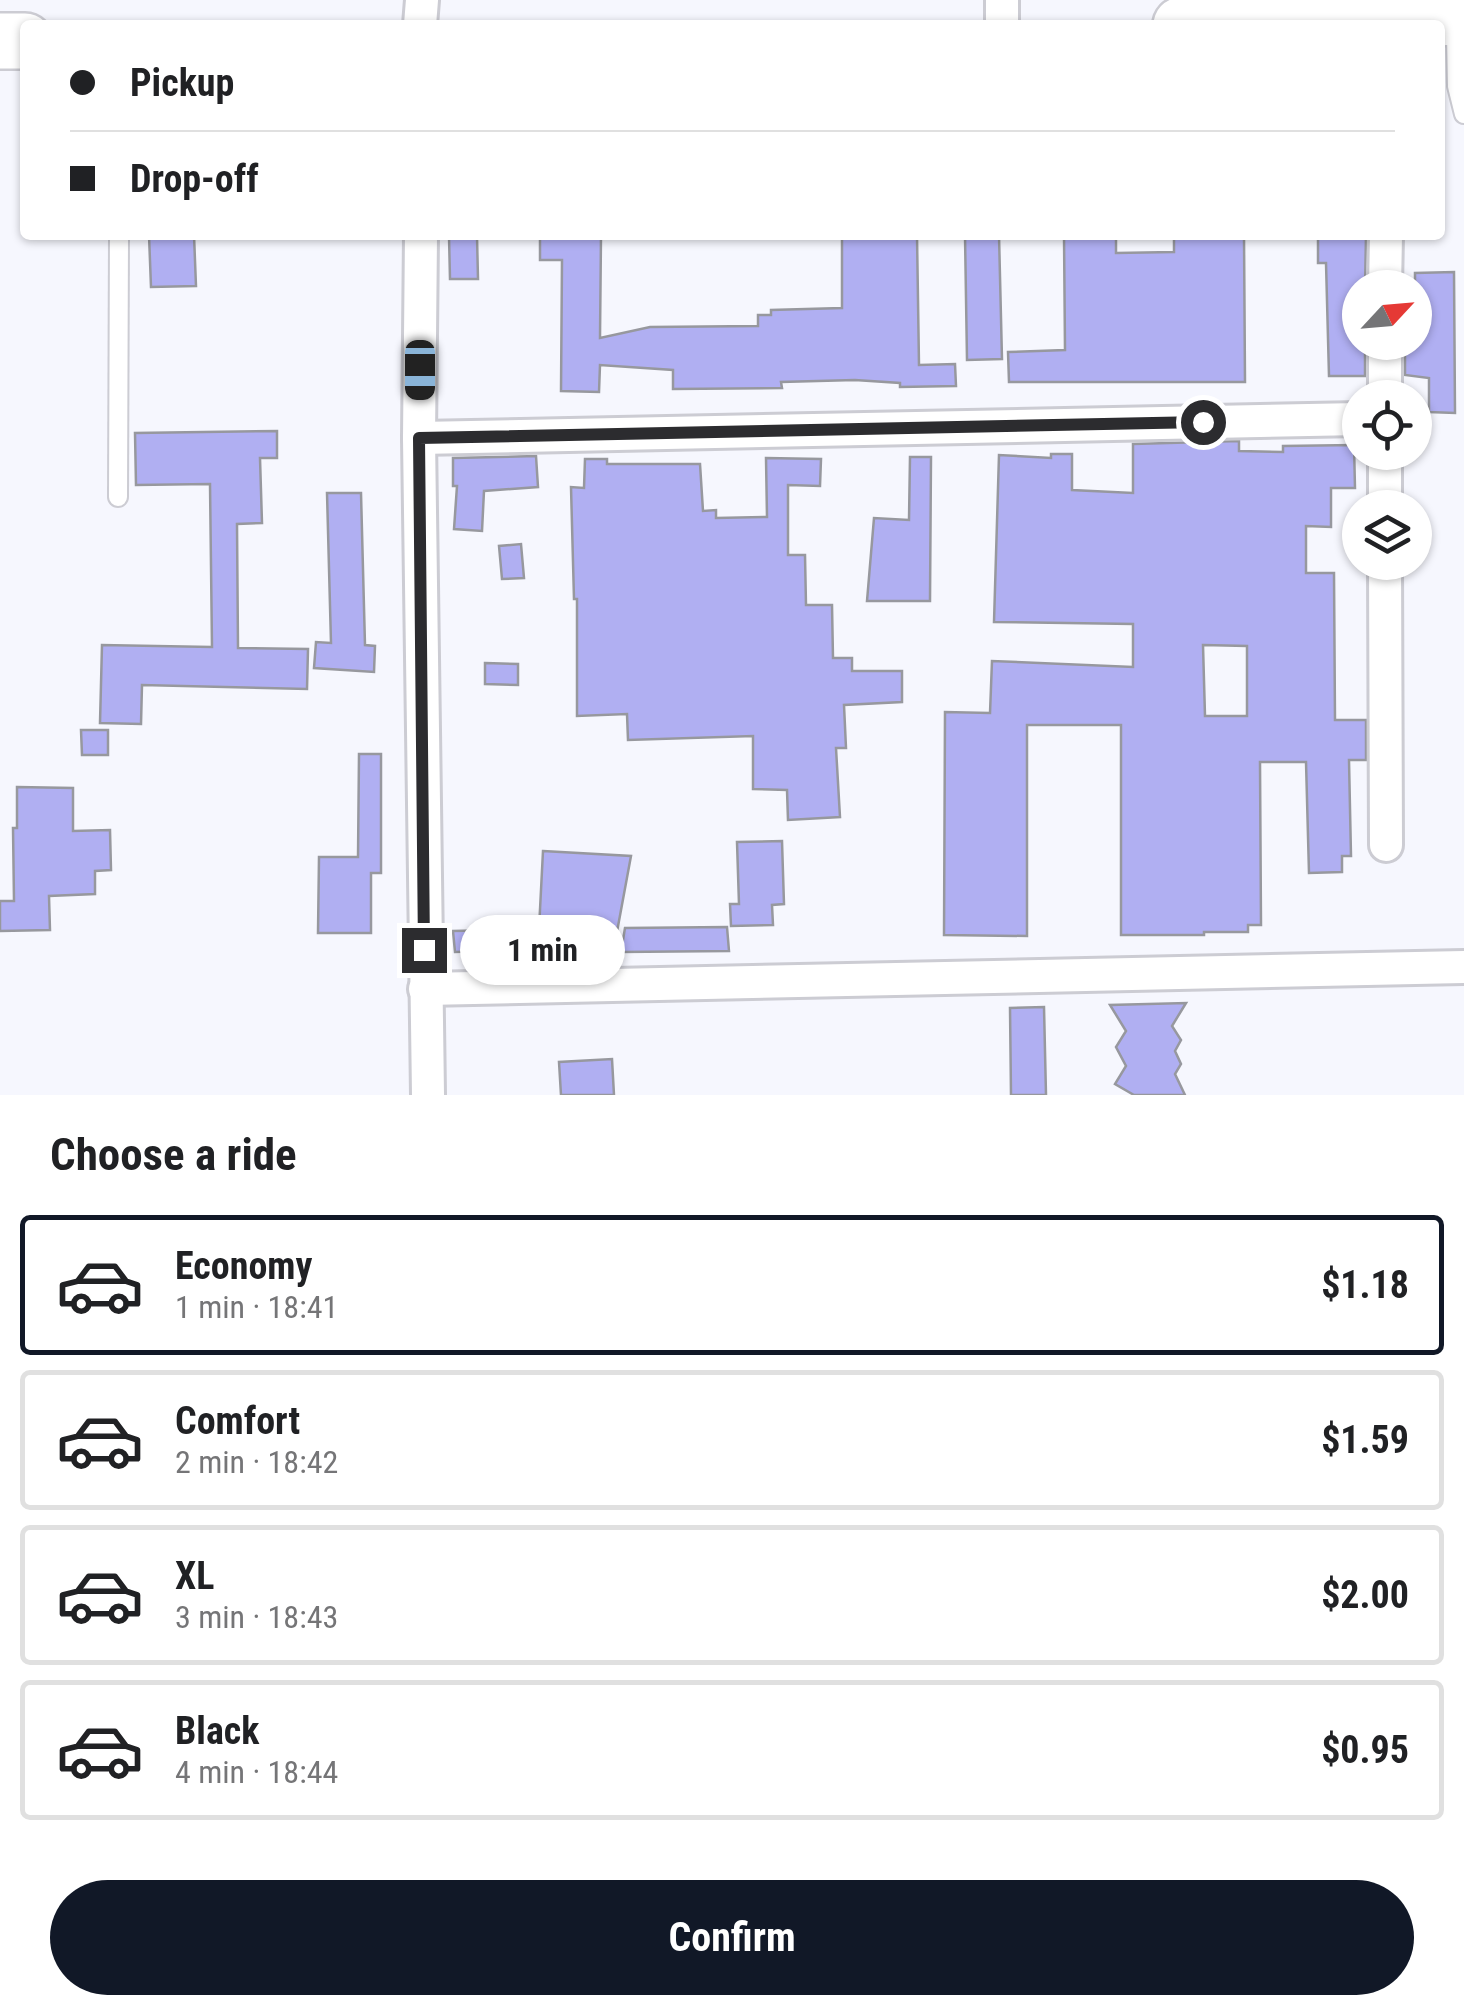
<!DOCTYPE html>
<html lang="en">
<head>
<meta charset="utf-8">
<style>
	:root { --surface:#fff; --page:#f2f2f2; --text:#202124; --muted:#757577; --line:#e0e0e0; --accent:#111827 }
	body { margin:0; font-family:"Roboto Condensed",sans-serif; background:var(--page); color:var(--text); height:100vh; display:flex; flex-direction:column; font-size:38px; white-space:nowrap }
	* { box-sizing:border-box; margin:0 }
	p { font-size:32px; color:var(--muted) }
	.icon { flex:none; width:55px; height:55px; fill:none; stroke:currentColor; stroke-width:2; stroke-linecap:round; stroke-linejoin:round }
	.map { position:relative; height:1095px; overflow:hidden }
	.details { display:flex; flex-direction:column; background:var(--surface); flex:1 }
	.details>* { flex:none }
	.top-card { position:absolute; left:20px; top:20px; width:1425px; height:220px; border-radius:10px; box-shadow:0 2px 8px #0004; display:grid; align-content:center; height:220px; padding:0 50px; background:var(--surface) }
	.needle { width:65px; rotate:64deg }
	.fabs { position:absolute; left:1342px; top:270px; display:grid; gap:20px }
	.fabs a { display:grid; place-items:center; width:90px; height:90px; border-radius:50%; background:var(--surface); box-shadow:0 2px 8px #0004; font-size:50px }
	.end { position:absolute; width:45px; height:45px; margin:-22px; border:12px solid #2c2c2f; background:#fff; box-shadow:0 0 0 5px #fff }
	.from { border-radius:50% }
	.bubble { position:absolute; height:70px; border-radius:35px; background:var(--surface); box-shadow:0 2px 8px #0004; font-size:32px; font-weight:700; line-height:70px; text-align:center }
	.car { position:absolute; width:30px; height:60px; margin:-30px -15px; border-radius:12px; box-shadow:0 0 8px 2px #0007; background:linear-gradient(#222 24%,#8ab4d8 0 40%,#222 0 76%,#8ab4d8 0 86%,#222 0) }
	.top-card b { display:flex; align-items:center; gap:35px; height:95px; font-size:38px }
	.top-card b+b { border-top:2px solid var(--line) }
	.top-card i { width:25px; height:25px; background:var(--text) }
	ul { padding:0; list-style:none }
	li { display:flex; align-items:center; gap:30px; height:140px; margin:0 20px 15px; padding:0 30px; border:5px solid var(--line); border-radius:10px }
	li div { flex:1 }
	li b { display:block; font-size:38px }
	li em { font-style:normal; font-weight:700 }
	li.current { border-color:var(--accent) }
	li>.icon { width:90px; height:90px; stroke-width:1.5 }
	h2 { padding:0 50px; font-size:45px; line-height:120px }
	.action { display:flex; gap:20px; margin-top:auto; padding:20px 50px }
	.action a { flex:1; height:115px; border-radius:60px; background:var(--accent); color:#fff; font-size:40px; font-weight:700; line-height:115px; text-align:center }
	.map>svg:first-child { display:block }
</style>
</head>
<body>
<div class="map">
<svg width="1464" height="1095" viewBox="0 0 1464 1095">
	<rect width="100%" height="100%" fill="#f6f7fe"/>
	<g fill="#b0aff2" stroke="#97989e" stroke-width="2.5" fill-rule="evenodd">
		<path d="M149 235H194L196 286 151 287Z"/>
		<path d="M540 235H601L600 338 650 327 758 326V315H771V310L842 308V235H917L919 365 955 364 956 386 900 387V383L855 380 781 382 782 388 673 389V370L600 365 599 392 561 391 562 260H540Z"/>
		<path d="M965 235H999L1002 359 967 360Z"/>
		<path d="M1064 235H1116V253L1174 252V235H1244L1245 382H1009L1008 352 1065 350Z"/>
		<path d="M1318 235H1366L1365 288H1360V342H1365V376H1329L1326 263H1318Z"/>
		<path d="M449 236H477L478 279H450Z"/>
		<path d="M1454 272 1455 413 1429 412V378L1405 375V342H1415V273Z"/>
		<path d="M277 431V458H260L262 523 237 524 238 648 308 649 307 689 142 685 141 724 100 723 102 645 212 647 210 484 136 485 135 433Z"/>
		<path d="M1239 441V451L1283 452V446L1354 445 1355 488H1331V527L1306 526V573H1334L1335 720H1366V760H1349L1351 856H1342V872L1309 873 1306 762H1260L1261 925H1248V932H1204V935H1121V725H1027V936L944 935 945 712 990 713 992 661 1133 667V624L994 622 999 455 1051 458V454H1072V490L1133 493V444ZM1203 645 1247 646V716H1205Z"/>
		<path d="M536 456 538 487 484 491 482 531 454 529 457 486H453V458Z"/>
		<path d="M910 457H931L930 601H867L874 518 909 520Z"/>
		<path d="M766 458 821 459 820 486 788 485V555H805L806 605H832L833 658H852V671H902V702L844 705 846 748H836L840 817 788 820 787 790 753 789V736L628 740 627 714 577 716V599H574L571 487 584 488 585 459H607V464H700L703 511 716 510V518L767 517Z"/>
		<path d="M327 493H361L365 645 375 646 374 672 314 668 316 642 331 643Z"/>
		<path d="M521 544 524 578 502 579 499 546Z"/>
		<path d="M485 663 518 664V685L485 684Z"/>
		<path d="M81 730H108V755H82Z"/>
		<path d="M359 754H381V873H371V933H318L319 857H358Z"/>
		<path d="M17 787 73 788V831L110 830 111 870 95 871V894L49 896 50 930 0 931V901H14L13 828H17Z"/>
		<path d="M782 841 784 904 772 905 773 925 731 926 730 904H739L737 842Z"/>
		<path d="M543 851 631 856 614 948 455 952 453 931 539 929Z"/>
		<path d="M727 927 729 951 621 952 625 928Z"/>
		<path d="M1186 1003 1172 1026 1181 1040 1175 1051 1181 1064 1175 1074 1185 1095H1134L1115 1084 1126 1066 1116 1047 1126 1031 1110 1005Z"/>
		<path d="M1044 1007 1046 1095H1011L1010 1008Z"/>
		<path d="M612 1059 614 1095H561L559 1062Z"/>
	</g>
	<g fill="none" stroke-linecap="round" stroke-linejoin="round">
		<g stroke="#ccccd3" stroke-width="22">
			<g id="service">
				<path d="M1456 36 1457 86 1464 114"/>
				<path d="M118 497 119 235"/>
			</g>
		</g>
		<g stroke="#ccccd3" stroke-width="38">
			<g id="minor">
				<path d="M1002 0V25"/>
				<path d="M420 25 422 0"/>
				<path d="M421 235 419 438 428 1095"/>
				<path d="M1385 288 1386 235"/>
				<path d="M1385 398V342"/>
				<path d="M419 438 1360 419"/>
				<path d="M1385 452V508"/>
				<path d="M1385 562 1386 845"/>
				<path d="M425 989 1464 967"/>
			</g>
		</g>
		<g stroke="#ccccd3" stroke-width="60">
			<g id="trunk">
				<path d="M1181 25 1464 17"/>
				<path d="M0 41H25"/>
			</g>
		</g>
		<use href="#service" stroke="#fff" stroke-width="18"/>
		<use href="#minor" stroke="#fff" stroke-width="32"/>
		<use href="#trunk" stroke="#fff" stroke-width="55"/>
	</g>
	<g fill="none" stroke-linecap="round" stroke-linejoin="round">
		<path stroke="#2c2c2f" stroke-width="12" d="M424 950 419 438 1203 422"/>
	</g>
</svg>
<div class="fabs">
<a><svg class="needle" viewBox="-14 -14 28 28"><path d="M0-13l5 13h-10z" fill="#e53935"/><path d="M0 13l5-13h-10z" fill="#757577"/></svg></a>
<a><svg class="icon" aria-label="locate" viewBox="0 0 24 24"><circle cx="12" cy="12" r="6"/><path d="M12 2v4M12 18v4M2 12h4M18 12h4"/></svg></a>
<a><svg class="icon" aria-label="layers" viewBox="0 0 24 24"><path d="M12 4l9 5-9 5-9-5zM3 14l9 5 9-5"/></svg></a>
</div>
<i class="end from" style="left:1203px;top:422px"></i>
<i class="end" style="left:424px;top:950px"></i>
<div class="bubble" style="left:460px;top:915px;width:165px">1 min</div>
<i class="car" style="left:420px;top:370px;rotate:180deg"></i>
<div class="top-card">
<b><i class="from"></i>Pickup</b>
<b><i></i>Drop-off</b>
</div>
</div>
<section class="details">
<h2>Choose a ride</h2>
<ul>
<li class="current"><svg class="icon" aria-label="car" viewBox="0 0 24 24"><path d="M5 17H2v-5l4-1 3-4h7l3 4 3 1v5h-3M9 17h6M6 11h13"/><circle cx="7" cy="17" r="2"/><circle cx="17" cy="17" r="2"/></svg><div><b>Economy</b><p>1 min · 18:41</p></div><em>$1.18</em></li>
<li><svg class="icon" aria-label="car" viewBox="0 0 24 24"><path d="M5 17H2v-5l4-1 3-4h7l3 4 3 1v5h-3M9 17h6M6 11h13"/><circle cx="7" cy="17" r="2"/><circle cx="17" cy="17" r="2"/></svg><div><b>Comfort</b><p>2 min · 18:42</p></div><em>$1.59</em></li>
<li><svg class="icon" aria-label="car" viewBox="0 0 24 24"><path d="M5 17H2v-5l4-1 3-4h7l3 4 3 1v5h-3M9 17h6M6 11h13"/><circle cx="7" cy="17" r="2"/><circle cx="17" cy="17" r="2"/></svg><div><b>XL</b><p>3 min · 18:43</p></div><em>$2.00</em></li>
<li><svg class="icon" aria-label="car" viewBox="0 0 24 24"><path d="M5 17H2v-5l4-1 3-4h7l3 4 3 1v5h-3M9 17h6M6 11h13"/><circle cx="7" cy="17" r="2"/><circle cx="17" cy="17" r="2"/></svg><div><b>Black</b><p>4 min · 18:44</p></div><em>$0.95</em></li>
</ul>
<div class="action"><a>Confirm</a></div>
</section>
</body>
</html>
